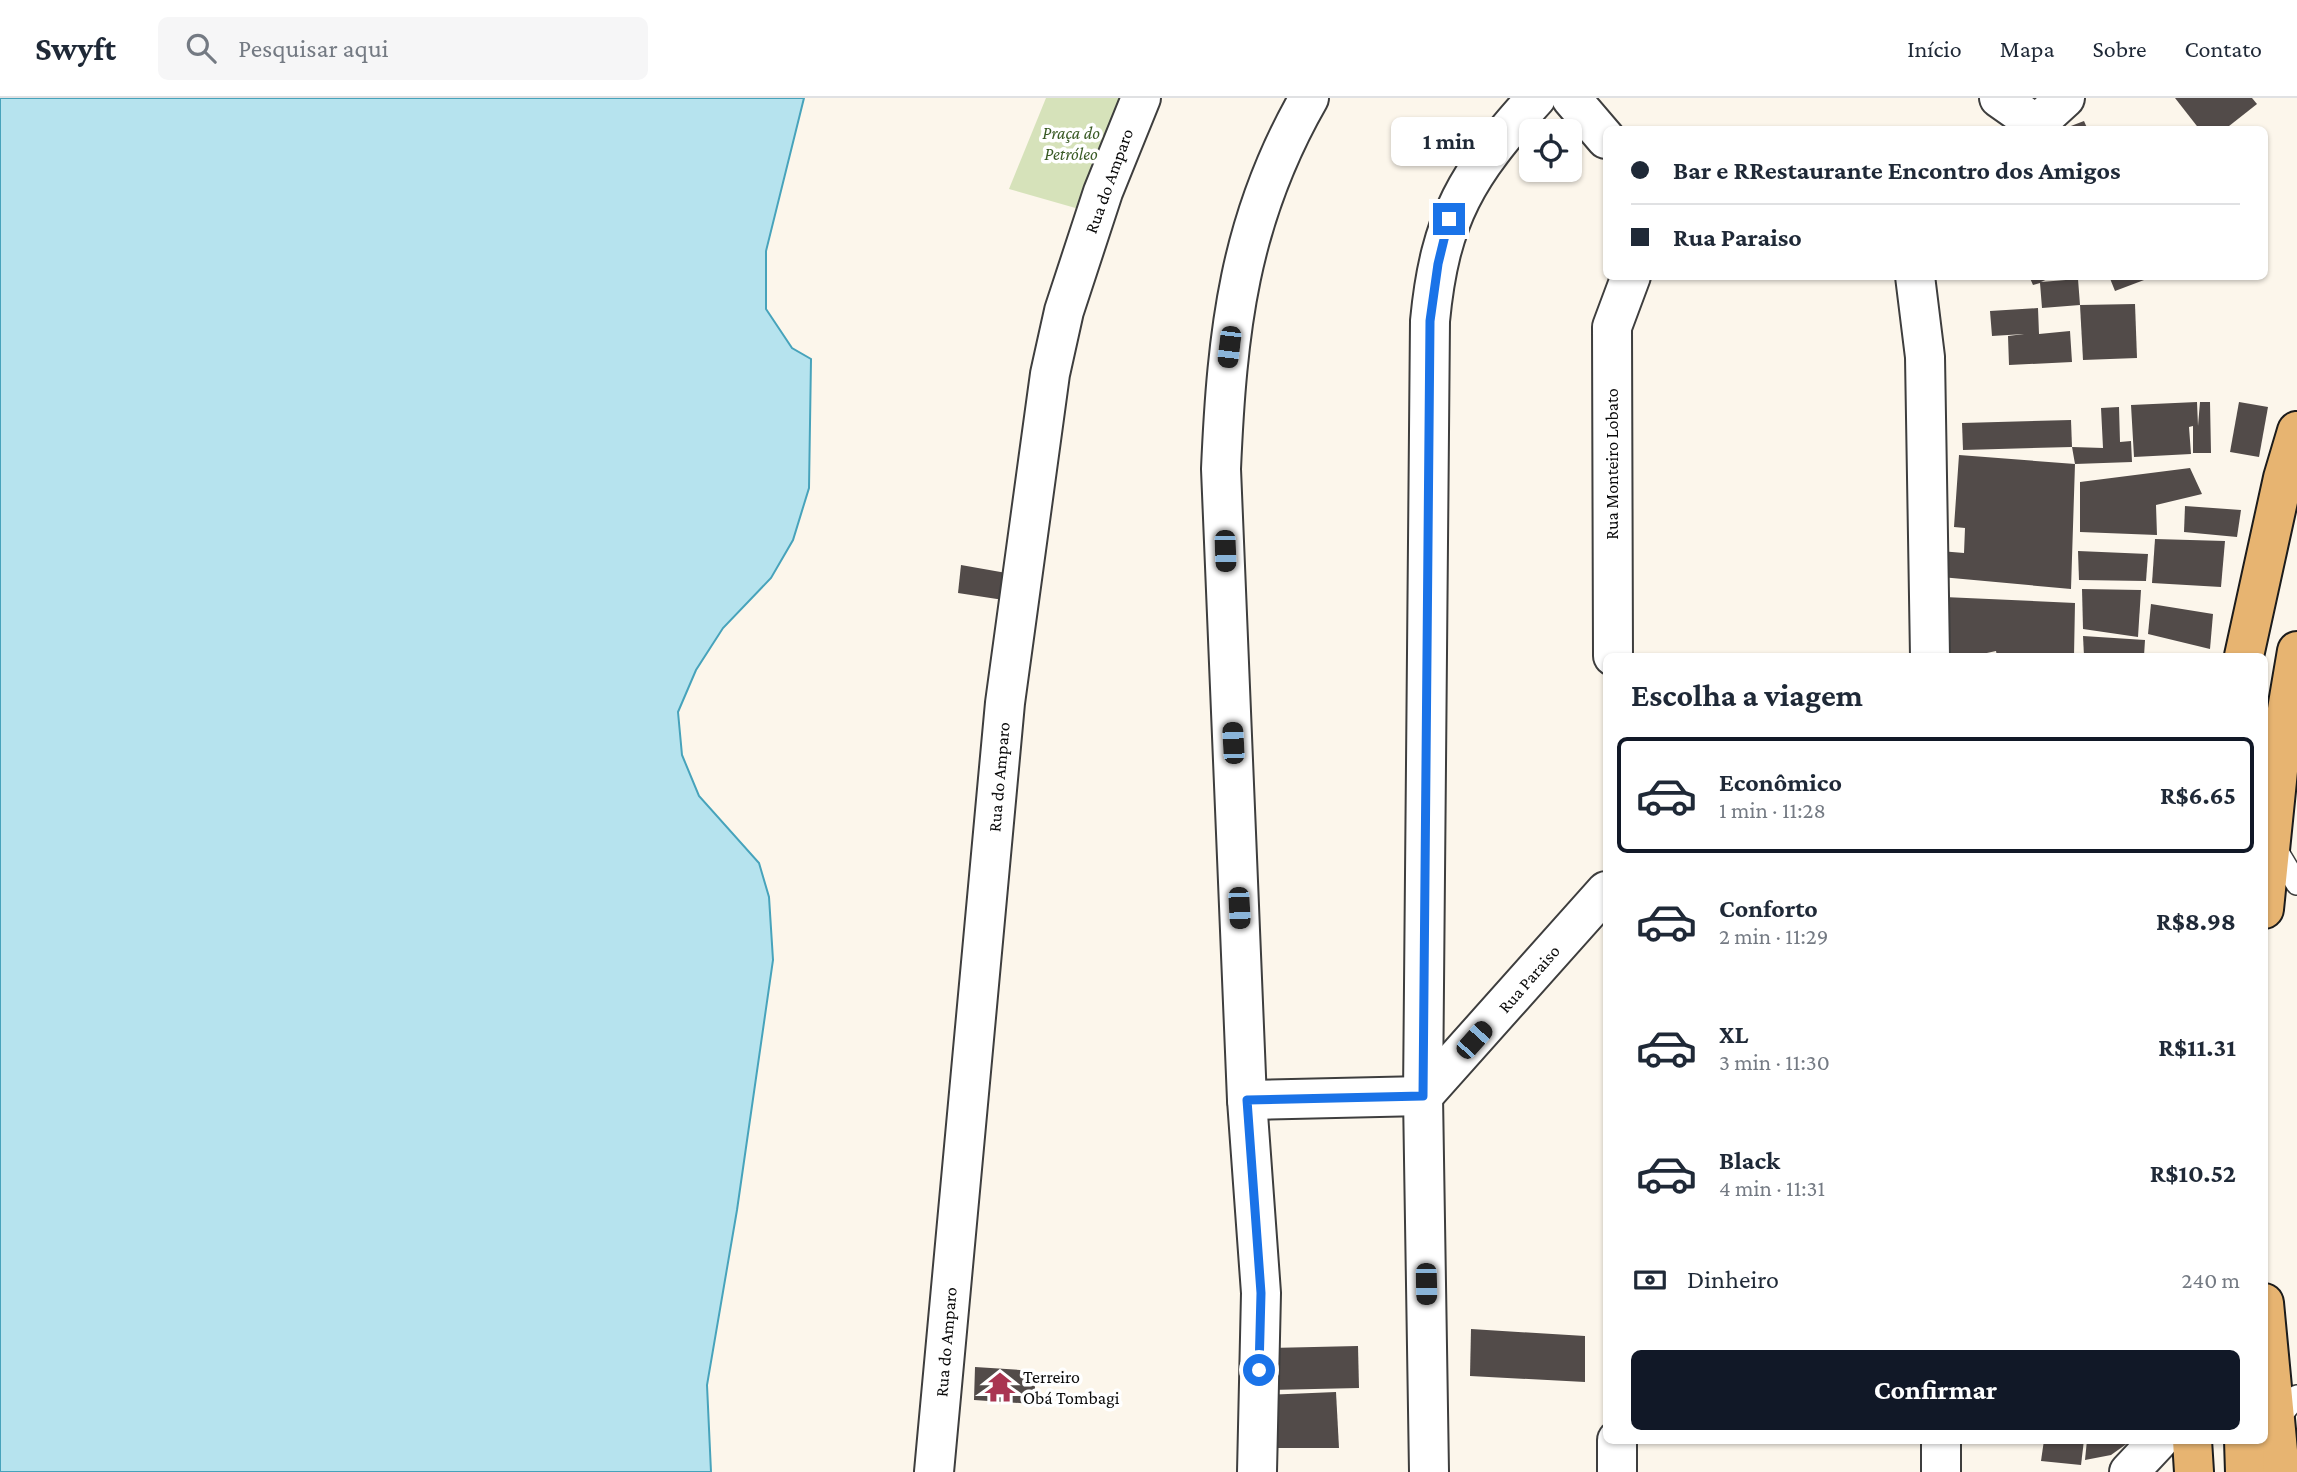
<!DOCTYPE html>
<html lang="pt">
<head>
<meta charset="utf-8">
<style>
	:root { --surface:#fff; --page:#f6f6f7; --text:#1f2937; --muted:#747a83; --line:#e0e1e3; --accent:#111827 }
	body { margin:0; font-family:"Crimson Pro",serif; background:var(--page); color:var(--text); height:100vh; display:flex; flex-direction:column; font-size:26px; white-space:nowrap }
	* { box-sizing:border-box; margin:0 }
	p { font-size:23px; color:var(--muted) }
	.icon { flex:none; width:38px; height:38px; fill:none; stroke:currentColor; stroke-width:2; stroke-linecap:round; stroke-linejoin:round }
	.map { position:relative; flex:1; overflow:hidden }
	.drawer { position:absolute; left:1603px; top:555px; width:665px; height:791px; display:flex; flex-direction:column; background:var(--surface); border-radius:10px; box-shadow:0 2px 5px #0004 }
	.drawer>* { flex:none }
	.guide { position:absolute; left:1603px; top:28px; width:665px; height:154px; border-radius:10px; box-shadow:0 2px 5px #0004; display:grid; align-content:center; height:154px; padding:0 28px; background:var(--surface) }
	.fabs { position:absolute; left:1519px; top:21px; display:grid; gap:14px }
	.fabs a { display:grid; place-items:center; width:63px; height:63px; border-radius:10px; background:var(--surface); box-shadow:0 2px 5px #0004; font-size:35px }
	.end { position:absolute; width:32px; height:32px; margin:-16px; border:9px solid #1a73e8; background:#fff; box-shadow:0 0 0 4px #fff }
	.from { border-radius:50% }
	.bubble { position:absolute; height:49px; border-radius:10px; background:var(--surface); box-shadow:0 2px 5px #0004; font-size:23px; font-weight:700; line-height:49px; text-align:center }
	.car { position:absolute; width:21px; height:42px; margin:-21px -10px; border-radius:9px; box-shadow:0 0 5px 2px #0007; background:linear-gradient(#222 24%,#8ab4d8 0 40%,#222 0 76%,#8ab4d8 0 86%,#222 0) }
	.guide b { display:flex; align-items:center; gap:24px; height:66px; font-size:26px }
	.guide b+b { border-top:2px solid var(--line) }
	.guide i { width:18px; height:18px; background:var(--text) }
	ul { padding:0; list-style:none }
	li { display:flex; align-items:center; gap:21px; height:116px; margin:0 14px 10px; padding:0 14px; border:4px solid transparent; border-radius:10px }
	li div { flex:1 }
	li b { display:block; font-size:26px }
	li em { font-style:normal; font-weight:700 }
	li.current { border-color:var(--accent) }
	li>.icon { width:63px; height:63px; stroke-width:1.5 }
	h2 { padding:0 28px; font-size:32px; line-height:84px }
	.pay { display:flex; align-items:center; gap:18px; height:77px; padding:0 28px; font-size:26px }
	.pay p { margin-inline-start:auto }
	.action { display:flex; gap:14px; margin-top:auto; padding:14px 28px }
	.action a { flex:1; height:80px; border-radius:10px; background:var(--accent); color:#fff; font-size:28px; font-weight:700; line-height:80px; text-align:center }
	header { display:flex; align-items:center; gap:42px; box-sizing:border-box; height:98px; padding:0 35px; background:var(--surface); border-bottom:2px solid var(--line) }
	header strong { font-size:33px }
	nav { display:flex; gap:38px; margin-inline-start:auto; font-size:24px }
	.search { width:490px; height:63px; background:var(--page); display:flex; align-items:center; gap:18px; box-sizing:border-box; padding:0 24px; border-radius:10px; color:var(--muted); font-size:26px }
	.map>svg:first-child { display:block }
</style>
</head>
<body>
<header>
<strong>Swyft</strong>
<div class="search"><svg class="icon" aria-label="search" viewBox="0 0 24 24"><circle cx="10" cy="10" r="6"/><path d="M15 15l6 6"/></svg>Pesquisar aqui</div>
<nav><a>Início</a><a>Mapa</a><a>Sobre</a><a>Contato</a></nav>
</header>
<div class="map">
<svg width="2297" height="1374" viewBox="0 0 2297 1374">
	<rect width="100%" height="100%" fill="#fcf6eb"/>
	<path fill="#d6e2ba" d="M1046 0H1132L1086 113 1009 91Z"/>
	<path fill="#b6e3ee" stroke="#47a3bb" stroke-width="2" d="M0 0H804L766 153V211L792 250 811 261 809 390 793 442 771 480 723 530 696 572 678 614 682 657 699 698 759 765 769 799 773 862 737 1112 707 1287 711 1374H0Z"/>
	<g fill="#524b49">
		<path d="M2175 0H2252L2257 6 2224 32H2200Z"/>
		<path d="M2084 23 2088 32H2063V31Z"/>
		<path d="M2029 178H2054L2041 184 2078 181 2080 207 2042 210 2040 185 2033 187Z"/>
		<path d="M2109 178H2151L2152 179 2115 193Z"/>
		<path d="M2135 206 2137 260 2083 262 2080 207Z"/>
		<path d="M2038 210 2039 236 2070 233 2072 264 2009 267 2008 238 2024 236 1992 238 1990 213Z"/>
		<path d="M2197 304 2198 328 2200 304H2210L2211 355H2193V328L2189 329 2191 356 2134 359 2131 307Z"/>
		<path d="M2239 304 2268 309 2259 359 2230 354Z"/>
		<path d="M2119 309 2120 344 2131 343 2132 364 2075 366 2072 349 2103 350 2101 310Z"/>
		<path d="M2071 322 2072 349 1963 352 1962 325Z"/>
		<path d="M1959 357 2075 366 2071 491 1941 479 1940 453 1964 455 1965 430 1954 429Z"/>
		<path d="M2190 370 2202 396 2156 407 2157 437 2080 434V384Z"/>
		<path d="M2185 408 2241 412 2237 439 2184 434Z"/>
		<path d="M2155 441 2225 443 2221 489 2152 485Z"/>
		<path d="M2078 453 2148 456 2146 483 2079 482Z"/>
		<path d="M961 467 1012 476 1010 503 958 495Z"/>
		<path d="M2082 491 2141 492 2138 539 2083 531Z"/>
		<path d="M1944 499 2075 505 2074 558H1997L1996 553 1973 558H1944Z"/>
		<path d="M2151 506 2213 516 2210 551 2148 536Z"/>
		<path d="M2083 538 2145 542 2144 558H2084Z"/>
		<path d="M1471 1231 1585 1238V1284L1470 1278Z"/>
		<path d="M1358 1248 1359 1290 1265 1292V1250Z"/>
		<path d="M975 1269 1035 1273V1306L974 1302Z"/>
		<path d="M1336 1294 1339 1350H1263L1264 1297Z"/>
		<path d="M2044 1342H2084L2081 1367 2041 1363Z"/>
		<path d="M2087 1342H2132L2111 1357 2085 1362Z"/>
	</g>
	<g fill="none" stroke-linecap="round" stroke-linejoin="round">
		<g stroke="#3e3e3e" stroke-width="24">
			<g id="service">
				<path d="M2273 746 2297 786"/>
				<path d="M2275 1325 2297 1298"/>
			</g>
		</g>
		<g stroke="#3e3e3e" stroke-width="42">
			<g id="minor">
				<path d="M1571 0 1606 41"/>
				<path d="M1999 0 2036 26"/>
				<path d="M2030 32 2065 0"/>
				<path d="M1915 178 1925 259 1930 558"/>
				<path d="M1613 558 1612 229 1631 178"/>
				<path d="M1247 1002 1423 998 1606 793"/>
				<path d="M1617 1342V1374"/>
				<path d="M1941 1342V1374"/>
				<path d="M934 1374 1005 605 1050 276 1064 213 1103 94 1141 0"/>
				<path d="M1257 1374 1261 1195 1247 1002 1221 371C1227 233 1239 122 1309 0"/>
				<path d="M1429 1374 1423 998 1430 223C1440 119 1467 76 1536 0"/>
				<path d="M2129 1374 2159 1342"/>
			</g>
		</g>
		<g stroke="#1c1c1c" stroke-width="42">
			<g id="primary">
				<path d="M2244 558 2283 380 2297 333"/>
				<path d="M2264 811 2280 653 2297 553"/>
				<path d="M2264 1205 2280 1374"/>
				<path d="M2192 1342 2194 1374"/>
				<path d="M2244 1342 2245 1374"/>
			</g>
		</g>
		<use href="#service" stroke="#fff" stroke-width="21"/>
		<use href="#minor" stroke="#fff" stroke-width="38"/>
		<use href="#primary" stroke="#e7b471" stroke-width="38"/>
	</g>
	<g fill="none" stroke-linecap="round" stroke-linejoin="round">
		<path stroke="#1a73e8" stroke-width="9" d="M1259 1272 1261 1195 1247 1002 1423 998 1430 223 1438 166 1449 121"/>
	</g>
	<defs>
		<g id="temple-bare" transform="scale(2.415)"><path d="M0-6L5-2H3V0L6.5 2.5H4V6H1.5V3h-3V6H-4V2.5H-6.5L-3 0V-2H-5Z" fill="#a93551" stroke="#fff" stroke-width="2.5" paint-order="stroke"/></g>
	</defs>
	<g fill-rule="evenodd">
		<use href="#temple-bare" x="1000" y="1289"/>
	</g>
	<g text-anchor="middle" stroke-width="7" stroke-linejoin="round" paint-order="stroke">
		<g font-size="18" font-style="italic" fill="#395a24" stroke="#fff">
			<text x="1071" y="41">Praça do<tspan x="1071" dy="21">Petróleo</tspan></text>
		</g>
		<g font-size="18" fill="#0b0b0b" stroke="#fff">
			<text transform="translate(1109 83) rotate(-70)" y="6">Rua do Amparo</text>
			<text transform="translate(1612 366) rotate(-90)" y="6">Rua Monteiro Lobato</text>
			<text transform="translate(999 679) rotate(-85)" y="6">Rua do Amparo</text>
			<text transform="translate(1529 881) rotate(-49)" y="6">Rua Paraiso</text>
			<text transform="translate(946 1244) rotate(-85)" y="6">Rua do Amparo</text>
		</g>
		<g font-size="18" fill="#0b0b0b" stroke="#fff" text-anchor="start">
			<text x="1023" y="1285">Terreiro<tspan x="1023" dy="21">Obá Tombagi</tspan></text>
		</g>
	</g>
</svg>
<div class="fabs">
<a><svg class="icon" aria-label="locate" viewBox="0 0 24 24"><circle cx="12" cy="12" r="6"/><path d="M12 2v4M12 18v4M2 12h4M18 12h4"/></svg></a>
</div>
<i class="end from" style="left:1259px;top:1272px"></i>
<i class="end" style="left:1449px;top:121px"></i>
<div class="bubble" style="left:1391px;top:19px;width:116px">1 min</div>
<i class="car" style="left:1229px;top:249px;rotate:187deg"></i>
<i class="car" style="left:1225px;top:453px;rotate:178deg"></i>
<i class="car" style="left:1233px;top:645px;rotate:357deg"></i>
<i class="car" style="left:1239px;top:810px;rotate:177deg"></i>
<i class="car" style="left:1474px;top:942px;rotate:42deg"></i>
<i class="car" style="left:1426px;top:1186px;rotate:179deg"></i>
<div class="guide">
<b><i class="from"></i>Bar e RRestaurante Encontro dos Amigos</b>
<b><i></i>Rua Paraiso</b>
</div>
<section class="drawer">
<h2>Escolha a viagem</h2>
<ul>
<li class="current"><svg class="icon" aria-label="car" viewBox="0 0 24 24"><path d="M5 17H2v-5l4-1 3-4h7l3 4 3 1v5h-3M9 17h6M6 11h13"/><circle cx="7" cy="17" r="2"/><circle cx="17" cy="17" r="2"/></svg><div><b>Econômico</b><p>1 min · 11:28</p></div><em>R$6.65</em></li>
<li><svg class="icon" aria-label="car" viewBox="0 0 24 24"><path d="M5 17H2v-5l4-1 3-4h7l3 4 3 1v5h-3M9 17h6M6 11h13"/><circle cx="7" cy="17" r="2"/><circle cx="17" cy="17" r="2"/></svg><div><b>Conforto</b><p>2 min · 11:29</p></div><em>R$8.98</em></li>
<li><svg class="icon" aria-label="car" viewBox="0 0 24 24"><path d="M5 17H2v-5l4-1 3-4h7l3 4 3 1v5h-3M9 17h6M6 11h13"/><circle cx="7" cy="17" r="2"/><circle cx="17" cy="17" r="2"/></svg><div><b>XL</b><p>3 min · 11:30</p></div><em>R$11.31</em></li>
<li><svg class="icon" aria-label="car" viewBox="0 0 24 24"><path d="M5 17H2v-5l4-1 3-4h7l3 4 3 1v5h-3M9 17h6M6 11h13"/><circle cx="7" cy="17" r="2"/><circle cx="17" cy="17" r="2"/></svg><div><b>Black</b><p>4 min · 11:31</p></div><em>R$10.52</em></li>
</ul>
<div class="pay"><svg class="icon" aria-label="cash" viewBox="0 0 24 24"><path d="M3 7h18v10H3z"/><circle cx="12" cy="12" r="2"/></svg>Dinheiro<p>240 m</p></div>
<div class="action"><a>Confirmar</a></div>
</section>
</div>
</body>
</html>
